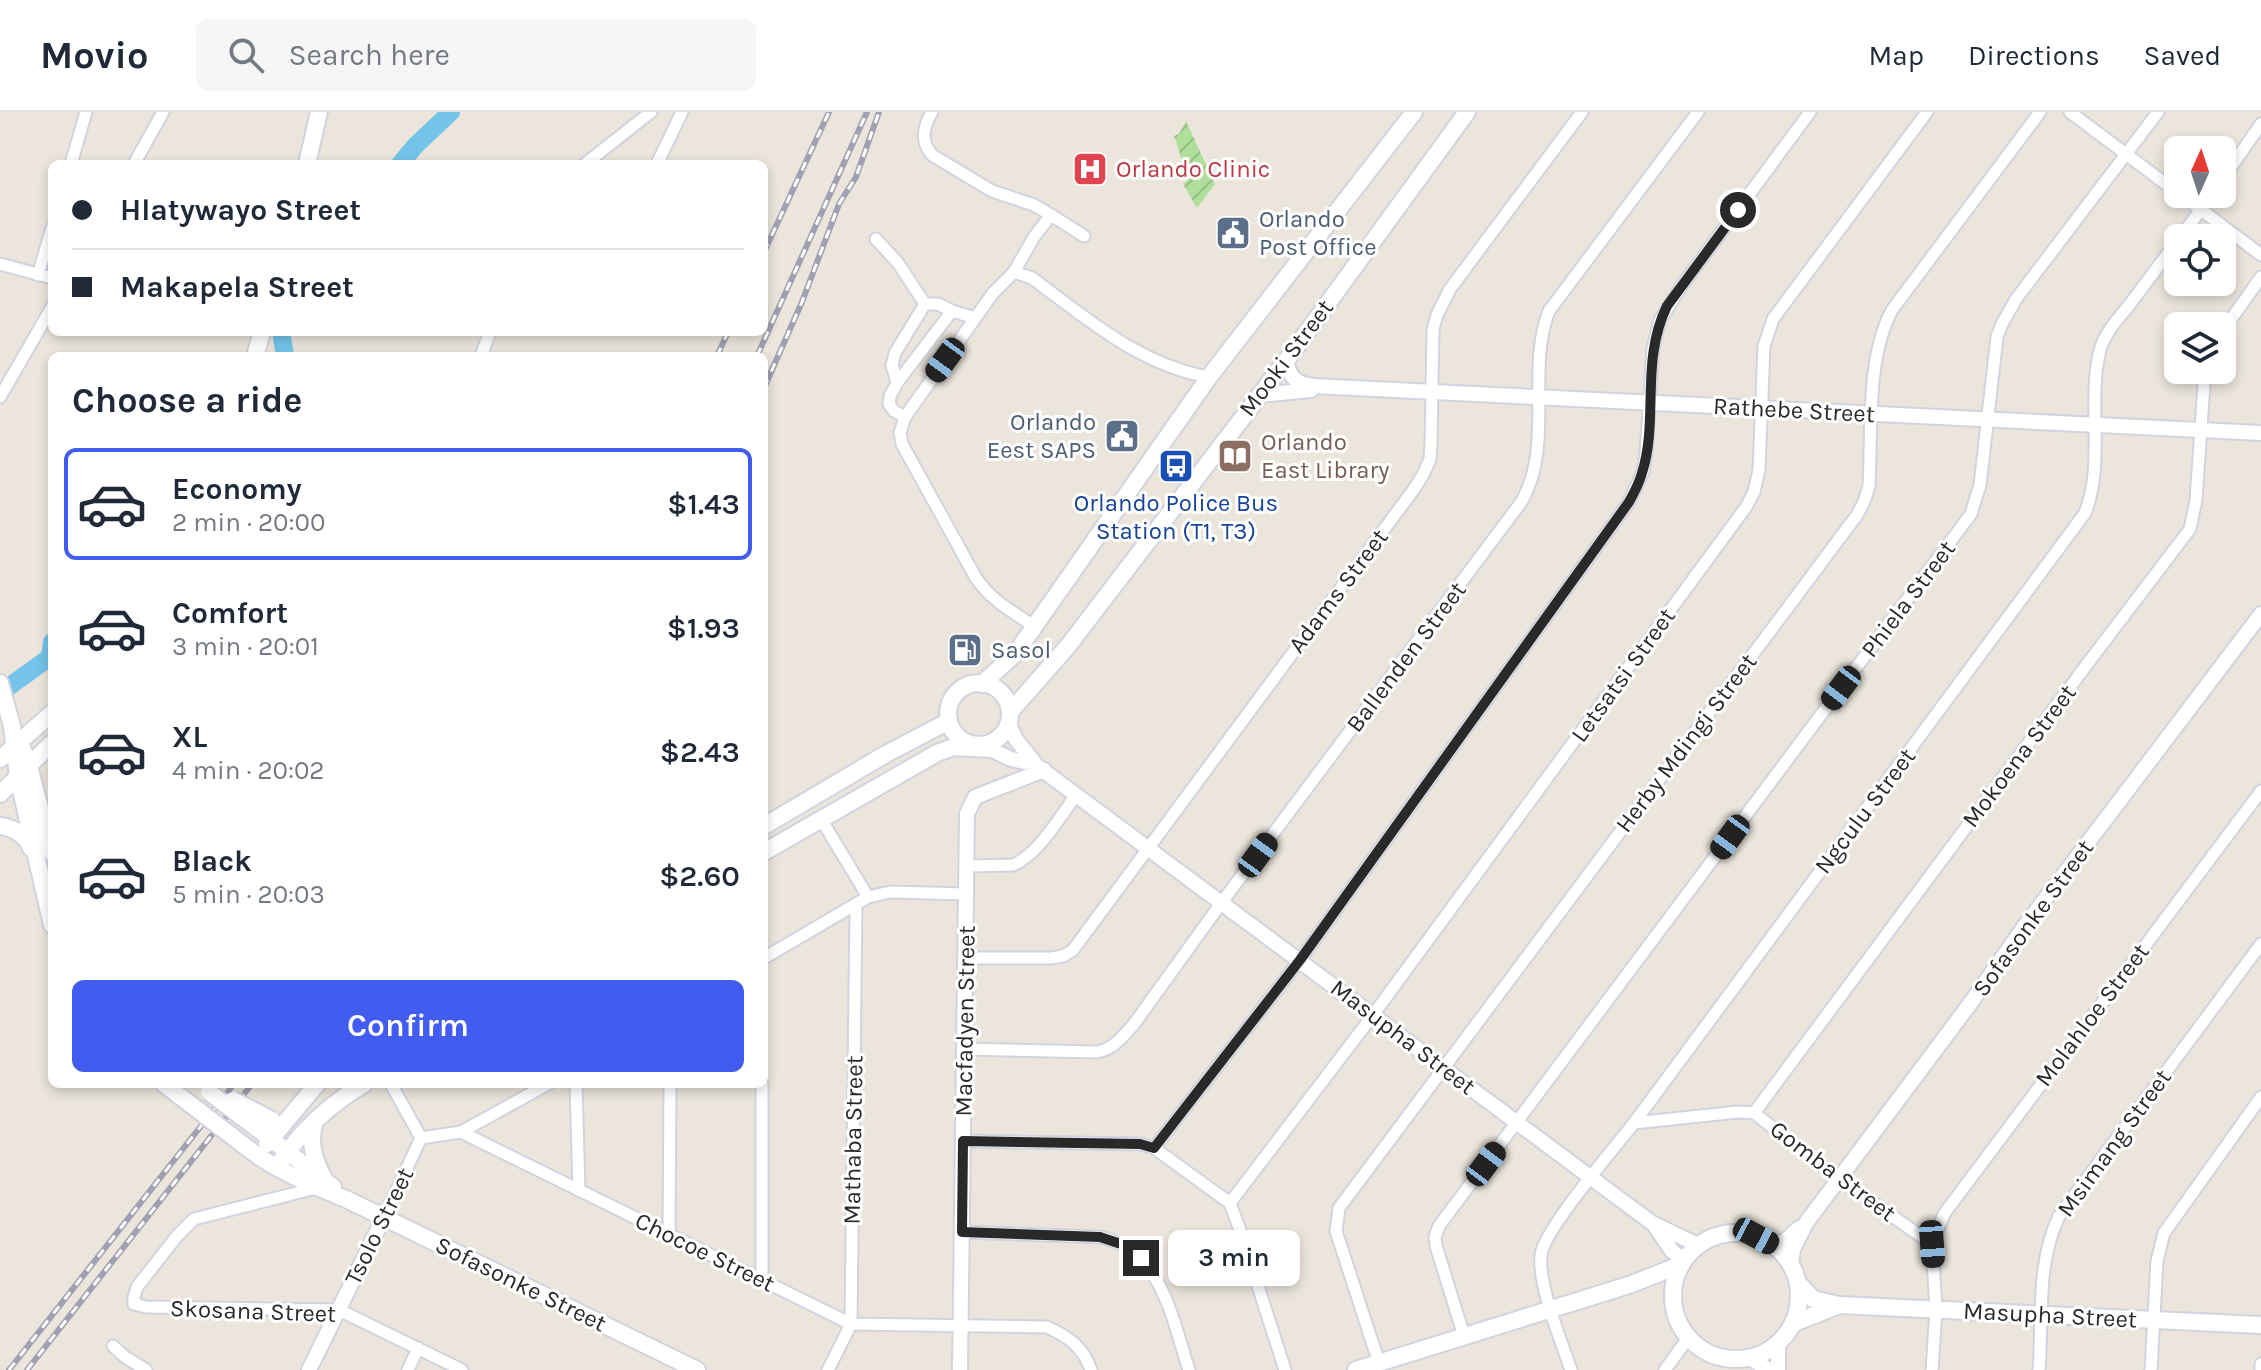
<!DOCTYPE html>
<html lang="en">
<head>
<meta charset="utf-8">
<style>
	:root { --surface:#fff; --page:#f6f6f7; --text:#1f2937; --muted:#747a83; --line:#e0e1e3; --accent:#435cf0 }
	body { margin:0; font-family:Karla,sans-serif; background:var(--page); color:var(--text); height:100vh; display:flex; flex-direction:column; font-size:30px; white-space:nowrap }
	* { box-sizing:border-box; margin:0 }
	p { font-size:26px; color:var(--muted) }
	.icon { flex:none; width:44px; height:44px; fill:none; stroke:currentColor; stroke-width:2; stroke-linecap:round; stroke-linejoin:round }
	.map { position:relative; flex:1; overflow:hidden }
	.details { position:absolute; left:48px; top:240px; width:720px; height:736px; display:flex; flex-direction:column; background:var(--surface); border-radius:12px; box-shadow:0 4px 12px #0003 }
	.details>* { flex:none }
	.guide { position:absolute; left:48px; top:48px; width:720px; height:176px; border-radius:12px; box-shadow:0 4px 12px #0003; display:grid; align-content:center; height:176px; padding:0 24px; background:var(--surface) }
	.needle { width:52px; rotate:3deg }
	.fabs { position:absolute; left:2164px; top:24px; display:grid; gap:16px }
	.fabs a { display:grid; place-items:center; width:72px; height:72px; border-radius:12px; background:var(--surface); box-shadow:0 4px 12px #0003; font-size:40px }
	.end { position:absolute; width:36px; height:36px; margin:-18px; border:10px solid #292929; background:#fff; box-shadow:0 0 0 4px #fff }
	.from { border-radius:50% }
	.bubble { position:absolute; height:56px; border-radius:12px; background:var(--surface); box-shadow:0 4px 12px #0003; font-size:26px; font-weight:600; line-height:56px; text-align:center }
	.car { position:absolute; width:24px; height:48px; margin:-24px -12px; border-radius:10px; box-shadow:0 0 6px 2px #0007; background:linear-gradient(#222 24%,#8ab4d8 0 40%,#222 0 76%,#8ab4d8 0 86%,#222 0) }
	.guide b { display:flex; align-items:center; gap:28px; height:76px; font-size:30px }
	.guide b+b { border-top:2px solid var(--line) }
	.guide i { width:20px; height:20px; background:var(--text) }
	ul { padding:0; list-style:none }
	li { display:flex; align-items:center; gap:24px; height:112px; margin:0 16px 12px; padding:0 8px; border:4px solid transparent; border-radius:12px }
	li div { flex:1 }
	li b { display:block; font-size:30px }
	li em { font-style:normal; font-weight:600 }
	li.on { border-color:var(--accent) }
	li>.icon { width:72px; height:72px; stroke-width:1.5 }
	h2 { padding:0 24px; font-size:36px; line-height:96px }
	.primary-button { display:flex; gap:16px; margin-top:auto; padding:16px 24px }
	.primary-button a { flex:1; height:92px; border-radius:12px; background:var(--accent); color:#fff; font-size:32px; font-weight:600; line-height:92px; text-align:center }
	header { display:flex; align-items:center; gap:48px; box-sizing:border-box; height:112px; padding:0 40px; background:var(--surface); border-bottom:2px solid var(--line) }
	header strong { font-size:38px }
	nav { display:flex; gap:44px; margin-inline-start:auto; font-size:28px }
	.search { width:560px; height:72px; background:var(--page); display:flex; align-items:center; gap:20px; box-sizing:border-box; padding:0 28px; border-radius:12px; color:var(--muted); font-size:30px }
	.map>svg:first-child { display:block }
</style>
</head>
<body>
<header>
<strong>Movio</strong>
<div class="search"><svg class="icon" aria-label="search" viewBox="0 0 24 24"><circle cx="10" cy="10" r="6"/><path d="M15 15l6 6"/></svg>Search here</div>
<nav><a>Map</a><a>Directions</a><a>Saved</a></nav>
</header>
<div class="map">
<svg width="2261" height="1258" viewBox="0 0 2261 1258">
	<defs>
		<pattern id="garden-furrows" width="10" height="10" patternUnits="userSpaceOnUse" patternTransform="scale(2)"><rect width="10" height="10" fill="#afdf9a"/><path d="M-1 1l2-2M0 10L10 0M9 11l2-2" fill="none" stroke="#97bf85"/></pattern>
	</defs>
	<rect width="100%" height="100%" fill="#ebe5db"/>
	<path fill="url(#garden-furrows)" d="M1186 9 1215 72 1197 96 1183 72 1187 69C1181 54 1181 39 1174 24L1179 22Z"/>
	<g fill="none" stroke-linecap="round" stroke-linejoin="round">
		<g stroke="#73c4e8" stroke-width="18">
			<path d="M400 52 415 34 451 0"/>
			<path d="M283 220 282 225 285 244"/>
			<path d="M0 581 50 545 52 530"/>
		</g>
		<g stroke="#d1d3e1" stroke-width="15">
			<g id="minor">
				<path d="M932 0C923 15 920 29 932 43L992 79 1034 93 1051 103 1034 125 1014 160"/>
				<path d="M2070 0 2178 81"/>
				<path d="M71 52 86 0"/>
				<path d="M134 52 163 0"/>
				<path d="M585 52 651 0"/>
				<path d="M657 52 682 0"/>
				<path d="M2222 68 2261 12"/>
				<path d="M2180 82 2261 143"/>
				<path d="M1051 103 1084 124"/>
				<path d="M2180 126 2212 82"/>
				<path d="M876 127 898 151 925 192"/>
				<path d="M0 152 52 166"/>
				<path d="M38 163 52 116"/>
				<path d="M2222 220 2261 165"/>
				<path d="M481 244 490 220"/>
				<path d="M897 271 892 253 895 241 925 192H938L952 199"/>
				<path d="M0 285 52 195"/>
				<path d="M905 305 894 299 889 292 890 284 897 271 952 199 975 206"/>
				<path d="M1034 514C1011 499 991 488 976 466L902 332 900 321 905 305 993 181 1014 160 1032 166C1087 207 1140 253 1209 265"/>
				<path d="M821 707 868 785"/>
				<path d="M967 754 1013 753C1039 742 1060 704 1077 682"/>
				<path d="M764 846 868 785 890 780 967 782"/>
				<path d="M966 846H1051L1063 844 1073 838 1414 377 1424 361 1430 347 1431 332 1433 217 1437 203 1450 177 1582 0"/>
				<path d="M965 937 1097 940C1114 937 1123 924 1134 912L1222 790 1522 389C1554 332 1526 256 1549 199L1698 0"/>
				<path d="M576 972 579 1078"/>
				<path d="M1754 1001 2088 551 2190 417 2196 388 2205 258"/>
				<path d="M1634 1011 1738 1000 1754 1001 1838 1066 1932 1132"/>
				<path d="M461 1020 851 1212 1047 1215C1069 1225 1083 1235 1091 1258"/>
				<path d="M421 1026 461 1020 548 972"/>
				<path d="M963 1029 1140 1032 1154 1036 1230 1091 1241 1121 1285 1258"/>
				<path d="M1154 1036 1300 848 1629 390 1643 360 1646 341 1653 236 1660 208 1683 172 1810 0"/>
				<path d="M316 1076 194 1107 177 1124 137 1175 134 1185V1192L146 1195 339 1198 462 1258"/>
				<path d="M1230 1091 1373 903 1746 395 1754 380 1759 358 1764 234 1773 207 1927 0"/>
				<path d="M384 1105 421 1026 391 972"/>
				<path d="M962 1120 1100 1125C1162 1138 1172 1207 1189 1258"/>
				<path d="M669 1122 670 972"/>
				<path d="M762 1168V972"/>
				<path d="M1464 1224 1436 1134 1435 1125 1439 1114 1971 402 1980 373 1997 225 2002 212 2016 187 2158 0"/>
				<path d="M113 1234 125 1245 146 1258"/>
				<path d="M1379 1251 1336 1119 1339 1096 1857 403 1864 390 1869 374C1872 319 1866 246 1892 198L2040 0"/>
				<path d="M408 1258 418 1236"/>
				<path d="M828 1258 851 1212 856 792"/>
				<path d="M1571 1258C1561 1228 1538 1174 1541 1143 1543 1119 1615 1035 1634 1011L2085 401C2105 352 2087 289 2100 238 2105 220 2119 206 2130 192 2146 171 2162 149 2178 128"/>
				<path d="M1665 1258 1688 1226"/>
				<path d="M1932 1258 1936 1198 1932 1132 1944 1102 2261 679"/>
				<path d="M2039 1258C2043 1205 2036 1153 2059 1104L2261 832"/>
				<path d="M2151 1258 2157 1149 2164 1121 2261 985"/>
				<path d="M2261 1258V1252"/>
			</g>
		</g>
		<g stroke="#d1d3e1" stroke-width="18">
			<g id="tertiary">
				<path d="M1286 249C1290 266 1296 272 1314 274L2261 321"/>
				<path d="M1259 283 1311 278"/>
				<path d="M1009 612 1015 626 1037 654 1652 1111 1698 1133"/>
				<path d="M952 636 992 638 1011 647 1025 650"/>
				<path d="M1655 1114 1672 1139 1684 1148"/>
				<path d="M1775 1134 1786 1128 1799 1116"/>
				<path d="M1791 1153 1793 1137 1806 1111 1972 889 2024 815 2261 502"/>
				<path d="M1778 1232V1258"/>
				<path d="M1750 1246 1769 1258"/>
				<path d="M309 1258 384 1105"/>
				<path d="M960 1258 967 702 975 685 1044 658"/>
			</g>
		</g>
		<g stroke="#d1d3e1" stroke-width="20">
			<g id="secondary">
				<path d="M307 52 319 0"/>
				<path d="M255 244 262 220"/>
				<path d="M0 571 12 614 18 665 52 813"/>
				<circle cx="979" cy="602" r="31"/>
				<path d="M982 572 1015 542 1209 265 1414 0"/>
				<path d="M1010 600 1068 534 1286 249 1467 0"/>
				<path d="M20 630 29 654 52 741"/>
				<path d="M0 647 52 601"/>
				<path d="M0 682 52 631"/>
				<path d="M0 714C14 716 25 722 31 736"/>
				<path d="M764 714 886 642 949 609"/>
				<path d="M764 740 937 641 965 631"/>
				<path d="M164 972 194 995"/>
				<path d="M315 1009C308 1030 314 1048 324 1067"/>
				<path d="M263 1021 333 1075"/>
				<path d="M267 1032 317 972"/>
				<path d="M250 1038C279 1060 313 1073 346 1087L697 1258"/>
				<path d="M277 1055C299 1021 328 993 364 972"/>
				<circle cx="1736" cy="1184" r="63"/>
				<path d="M1798 1171 1813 1187 1839 1193 2261 1213"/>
				<path d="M1794 1211 1837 1194"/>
				<path d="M1356 1258 1629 1173 1680 1153"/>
			</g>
		</g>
		<use href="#minor" stroke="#fff" stroke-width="11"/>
		<use href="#tertiary" stroke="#fff" stroke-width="14"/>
		<use href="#secondary" stroke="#fff" stroke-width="16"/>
		<g stroke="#9fa1b2" stroke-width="6">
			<g id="rail">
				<path d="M764 140 829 0"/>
				<path d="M717 244 728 220"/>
				<path d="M757 244 867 0"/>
				<path d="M764 276 802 190 839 92 856 65 879 0"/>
				<path d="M9 1258 234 972"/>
				<path d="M27 1258 252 972"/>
			</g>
		</g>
		<use href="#rail" stroke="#fff" stroke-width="3" stroke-dasharray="9" stroke-linecap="butt"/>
		<g stroke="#d1d3e1" stroke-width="20" stroke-linecap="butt">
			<g id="secondary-bridge">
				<path d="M209 980 263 1021"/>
				<path d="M233 988 272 1008"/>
				<path d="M194 995 250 1038"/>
			</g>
		</g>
		<use href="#secondary-bridge" stroke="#fff" stroke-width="16"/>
	</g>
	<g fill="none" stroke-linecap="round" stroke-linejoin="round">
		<path stroke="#292929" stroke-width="10" d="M1141 1146 1121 1132 1100 1125 962 1120 963 1029 1140 1032 1154 1036 1300 848 1629 390C1634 381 1639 372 1642 361 1659 307 1640 249 1667 194L1738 98"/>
	</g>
	<defs>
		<g id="hospital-square" transform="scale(1.8)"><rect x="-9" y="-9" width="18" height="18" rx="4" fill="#e0444e" stroke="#fff"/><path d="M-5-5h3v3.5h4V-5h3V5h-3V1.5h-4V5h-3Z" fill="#fff"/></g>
		<g id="civic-square" transform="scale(1.8)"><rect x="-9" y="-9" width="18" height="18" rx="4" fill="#5c6f8a" stroke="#fff"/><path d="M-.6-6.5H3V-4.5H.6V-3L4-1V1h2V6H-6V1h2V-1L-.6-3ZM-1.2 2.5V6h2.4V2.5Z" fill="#fff"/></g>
		<g id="library-square" transform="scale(1.8)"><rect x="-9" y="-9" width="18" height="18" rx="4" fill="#8d6e63" stroke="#fff"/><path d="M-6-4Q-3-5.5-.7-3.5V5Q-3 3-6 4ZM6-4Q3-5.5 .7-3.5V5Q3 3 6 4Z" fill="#fff"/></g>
		<g id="bus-square" transform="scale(1.8)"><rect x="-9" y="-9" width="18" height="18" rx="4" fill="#1a4fb4" stroke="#fff"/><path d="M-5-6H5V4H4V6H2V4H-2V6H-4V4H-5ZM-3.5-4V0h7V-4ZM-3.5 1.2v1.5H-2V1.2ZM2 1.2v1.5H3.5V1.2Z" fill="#fff"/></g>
		<g id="fuel-square" transform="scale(1.8)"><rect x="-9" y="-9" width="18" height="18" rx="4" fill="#5c6f8a" stroke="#fff"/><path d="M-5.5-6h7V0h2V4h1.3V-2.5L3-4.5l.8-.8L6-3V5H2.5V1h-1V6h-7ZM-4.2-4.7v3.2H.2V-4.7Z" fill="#fff"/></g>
	</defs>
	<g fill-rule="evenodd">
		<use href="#hospital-square" x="1090" y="57"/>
		<use href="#civic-square" x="1233" y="121"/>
		<use href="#civic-square" x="1122" y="324"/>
		<use href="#library-square" x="1235" y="344"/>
		<use href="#bus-square" x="1176" y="354"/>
		<use href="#fuel-square" x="965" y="538"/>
	</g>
	<g text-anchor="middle" stroke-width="6" stroke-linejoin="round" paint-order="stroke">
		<g font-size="24" fill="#be3a42" stroke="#fff" text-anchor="start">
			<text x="1116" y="65">Orlando Clinic</text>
		</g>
		<g font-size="24" fill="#4e5e75" stroke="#fff" text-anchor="start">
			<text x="1259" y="115">Orlando<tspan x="1259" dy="28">Post Office</tspan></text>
			<text x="1096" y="318" text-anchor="end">Orlando<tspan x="1096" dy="28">Eest SAPS</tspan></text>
			<text x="991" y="546">Sasol</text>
		</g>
		<g font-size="24" fill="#292929" stroke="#fff">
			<text transform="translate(1286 246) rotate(-53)" y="8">Mooki Street</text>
			<text transform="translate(1794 298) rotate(3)" y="8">Rathebe Street</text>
			<text transform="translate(1338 479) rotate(-53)" y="8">Adams Street</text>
			<text transform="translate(1908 487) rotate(-53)" y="8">Phiela Street</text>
			<text transform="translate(1406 545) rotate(-53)" y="8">Ballenden Street</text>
			<text transform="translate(1623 563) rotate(-54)" y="8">Letsatsi Street</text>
			<text transform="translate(1686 631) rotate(-53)" y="8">Herby Mdingi Street</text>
			<text transform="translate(2019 644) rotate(-53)" y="8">Mokoena Street</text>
			<text transform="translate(1865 699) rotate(-53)" y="8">Ngculu Street</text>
			<text transform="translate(2033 806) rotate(-54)" y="8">Sofasonke Street</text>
			<text transform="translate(2092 903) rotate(-53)" y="8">Molahloe Street</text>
			<text transform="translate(965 909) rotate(-89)" y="8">Macfadyen Street</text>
			<text transform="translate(1403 925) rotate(37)" y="8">Masupha Street</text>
			<text transform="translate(853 1028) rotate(-89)" y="8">Mathaba Street</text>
			<text transform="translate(2114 1031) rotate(-54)" y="8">Msimang Street</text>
			<text transform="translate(1833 1059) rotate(37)" y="8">Gomba Street</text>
			<text transform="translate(379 1114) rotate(-64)" y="8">Tsolo Street</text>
			<text transform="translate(705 1140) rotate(26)" y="8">Chocoe Street</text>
			<text transform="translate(521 1172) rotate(26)" y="8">Sofasonke Street</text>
			<text transform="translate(253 1199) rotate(2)" y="8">Skosana Street</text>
			<text transform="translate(2050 1203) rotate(3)" y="8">Masupha Street</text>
		</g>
		<g font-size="24" fill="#785e54" stroke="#fff" text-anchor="start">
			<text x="1261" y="338">Orlando<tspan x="1261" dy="28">East Library</tspan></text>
		</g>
		<g font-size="24" fill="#164399" stroke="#fff">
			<text x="1176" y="399">Orlando Police Bus<tspan x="1176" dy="28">Station (T1, T3)</tspan></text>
		</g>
	</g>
</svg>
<div class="fabs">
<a><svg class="needle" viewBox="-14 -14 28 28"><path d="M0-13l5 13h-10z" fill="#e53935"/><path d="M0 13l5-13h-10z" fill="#747a83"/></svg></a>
<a><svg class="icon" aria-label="locate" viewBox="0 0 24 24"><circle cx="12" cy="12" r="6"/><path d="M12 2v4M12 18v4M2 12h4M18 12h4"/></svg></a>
<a><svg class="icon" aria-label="layers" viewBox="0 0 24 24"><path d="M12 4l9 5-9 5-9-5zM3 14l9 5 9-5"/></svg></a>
</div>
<i class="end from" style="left:1738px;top:98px"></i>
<i class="end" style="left:1141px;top:1146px"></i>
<div class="bubble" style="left:1168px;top:1118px;width:132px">3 min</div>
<i class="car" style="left:945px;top:248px;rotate:216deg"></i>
<i class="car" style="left:1841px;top:576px;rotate:217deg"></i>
<i class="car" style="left:1730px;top:725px;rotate:216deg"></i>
<i class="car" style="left:1258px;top:743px;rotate:36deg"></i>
<i class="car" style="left:1486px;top:1052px;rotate:37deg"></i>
<i class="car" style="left:1756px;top:1124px;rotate:118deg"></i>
<i class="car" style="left:1932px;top:1132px;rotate:176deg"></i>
<div class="guide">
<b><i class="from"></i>Hlatywayo Street</b>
<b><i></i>Makapela Street</b>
</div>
<section class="details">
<h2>Choose a ride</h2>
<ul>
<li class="on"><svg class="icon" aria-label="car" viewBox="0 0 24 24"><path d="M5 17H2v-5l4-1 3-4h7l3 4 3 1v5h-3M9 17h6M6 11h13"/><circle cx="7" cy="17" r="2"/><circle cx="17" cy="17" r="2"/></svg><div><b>Economy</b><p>2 min · 20:00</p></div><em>$1.43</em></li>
<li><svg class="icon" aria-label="car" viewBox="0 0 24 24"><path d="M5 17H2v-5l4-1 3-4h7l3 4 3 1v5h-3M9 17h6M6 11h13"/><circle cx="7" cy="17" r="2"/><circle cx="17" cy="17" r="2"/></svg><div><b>Comfort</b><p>3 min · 20:01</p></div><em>$1.93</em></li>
<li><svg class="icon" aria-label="car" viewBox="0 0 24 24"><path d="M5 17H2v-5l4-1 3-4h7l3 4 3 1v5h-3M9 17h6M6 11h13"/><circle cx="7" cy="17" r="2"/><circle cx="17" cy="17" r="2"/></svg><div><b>XL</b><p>4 min · 20:02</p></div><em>$2.43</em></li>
<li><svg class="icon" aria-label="car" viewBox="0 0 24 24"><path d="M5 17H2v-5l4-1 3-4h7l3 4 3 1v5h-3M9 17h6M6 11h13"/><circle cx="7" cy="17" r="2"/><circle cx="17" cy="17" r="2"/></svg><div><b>Black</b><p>5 min · 20:03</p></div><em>$2.60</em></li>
</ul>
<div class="primary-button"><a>Confirm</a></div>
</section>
</div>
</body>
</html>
